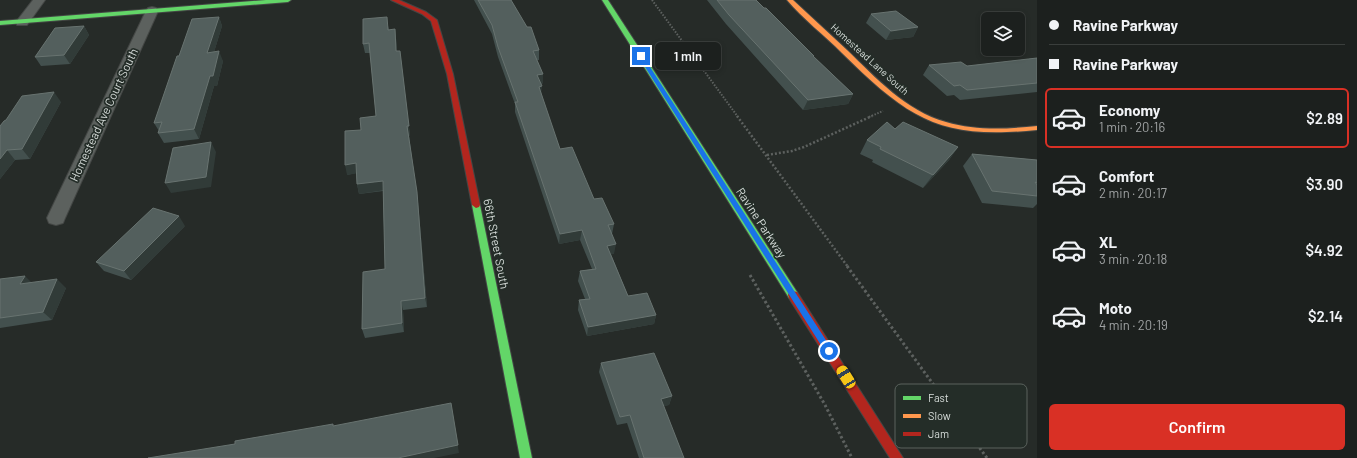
<!DOCTYPE html>
<html lang="en">
<head>
<meta charset="utf-8">
<style>
	:root { --surface:#1c201e; --page:#292d2b; --text:#f1f3f6; --muted:#a0a3a4; --line:#3a3e3c; --accent:#d93025 }
	body { margin:0; font-family:Barlow,sans-serif; background:var(--page); color:var(--text); height:100vh; display:flex; flex-direction:column; font-size:15px; white-space:nowrap }
	* { box-sizing:border-box; margin:0 }
	p { font-size:13px; color:var(--muted) }
	.icon { flex:none; width:22px; height:22px; fill:none; stroke:currentColor; stroke-width:2; stroke-linecap:round; stroke-linejoin:round }
	.map { position:relative; flex:1; overflow:hidden }
	.sheet { display:flex; flex-direction:column; background:var(--surface); width:320px }
	.sheet>* { flex:none }
	.guide { display:grid; align-content:center; height:88px; padding:0 12px; background:var(--surface) }
	.tools { position:absolute; left:981px; top:12px; display:grid; gap:8px }
	.tools a { display:grid; place-items:center; width:44px; height:44px; border-radius:6px; background:var(--surface); box-shadow:0 2px 6px #0003,0 0 0 1px var(--line); font-size:20px }
	.end { position:absolute; width:18px; height:18px; margin:-9px; border:5px solid #1a73e8; background:#fff; box-shadow:0 0 0 2px #fff }
	.from { border-radius:50% }
	.bubble { position:absolute; height:28px; border-radius:6px; background:var(--surface); box-shadow:0 2px 6px #0003,0 0 0 1px var(--line); font-size:13px; font-weight:600; line-height:28px; text-align:center }
	.car { position:absolute; width:12px; height:24px; margin:-12px -6px; border-radius:5px; box-shadow:0 0 3px 1px #0007; background:linear-gradient(#f5c518 24%,#345 0 40%,#f5c518 0 76%,#345 0 86%,#f5c518 0) }
	.guide b { display:flex; align-items:center; gap:14px; height:38px; font-size:15px }
	.guide b+b { border-top:1px solid var(--line) }
	.guide i { width:10px; height:10px; background:var(--text) }
	ul { padding:0; list-style:none }
	li { display:flex; align-items:center; gap:12px; height:60px; margin:0 8px 6px; padding:0 4px; border:2px solid transparent; border-radius:6px }
	li div { flex:1 }
	li b { display:block; font-size:15px }
	li em { font-style:normal; font-weight:600 }
	li.current { border-color:var(--accent) }
	li>.icon { width:36px; height:36px; stroke-width:1.5 }
	.button { display:flex; gap:8px; margin-top:auto; padding:8px 12px }
	.button a { flex:1; height:46px; border-radius:6px; background:var(--accent); color:#fff; font-size:16px; font-weight:600; line-height:46px; text-align:center }
	main { display:flex; flex:1; min-height:0 }
	.map>svg:first-child { display:block }
</style>
</head>
<body>
<main>
<div class="map">
<svg width="1037" height="458" viewBox="0 0 1037 458">
	<rect width="100%" height="100%" fill="#262b28"/>
	<g fill="none" stroke-linecap="round" stroke-linejoin="round">
		<g stroke="#444745" stroke-width="2">
			<g id="street">
				<path d="M33 0H45L27 25H17L16 22Z"/>
				<path d="M152 7 156 8 158 11 65 218 63 223 56 225 49 223 47 218 146 11 148 8Z"/>
			</g>
		</g>
		<g stroke="#444745" stroke-width="2">
			<g id="fast">
				<path d="M266 0H291L288 2 0 25V21Z"/>
				<path d="M602 0H608L797 292 798 295 797 298 793 299 789 298Z"/>
				<path d="M476 202 480 205 532 458H520L472 205Z"/>
			</g>
		</g>
		<g stroke="#444745" stroke-width="2">
			<path id="slow" d="M787 0H793C811 17 829 33 847 50 876 78 906 111 946 122 976 131 1007 129 1037 126V130C940 140 909 119 842 53 824 35 803 19 787 0Z"/>
		</g>
		<g stroke="#444745" stroke-width="2">
			<g id="jam">
				<path d="M391 0H399L426 12 437 20 453 74 480 205 479 207 476 208 472 205 447 74 431 21 422 14Z"/>
				<path d="M793 291 797 292 903 458H890L789 298 788 295 789 292Z"/>
			</g>
		</g>
		<g stroke="#5d615f" stroke-width="2" stroke-dasharray="1.5 1.5" stroke-linecap="butt">
			<path d="M652 0 738 117"/>
			<path d="M869 117 883 111"/>
		</g>
		<g stroke="#5d615f" stroke-width="2.5" stroke-dasharray="2 2" stroke-linecap="butt">
			<path d="M737 116 848 267"/>
			<path d="M767 155 792 151 804 147 872 116"/>
		</g>
		<g stroke="#5d615f" stroke-width="3" stroke-dasharray="2.5 2.5" stroke-linecap="butt">
			<path d="M847 266 987 458"/>
			<path d="M750 275 825 405 852 458"/>
		</g>
		<use href="#street" fill="#5c615e" fill-rule="evenodd"/>
		<use href="#fast" fill="#63d668" fill-rule="evenodd"/>
		<use href="#slow" fill="#ff974d" fill-rule="evenodd"/>
		<use href="#jam" fill="#b3261e" fill-rule="evenodd"/>
	</g>
	<g fill="#43504e">
		<path d="M474 0H511L539 50V60H537L543 74V83L541 84V95L560 149 594 199 614 224 612 234H611L614 254H611L628 296 656 315 654 324 587 336 578 310 579 300 585 299 578 281 580 271 592 269 580 240 559 244 515 112V104L498 57 492 34Z"/>
		<path d="M707 0H756L764 8 814 56V57L853 94 848 104 803 110 726 24Z"/>
		<path d="M871 14 918 27 913 37 886 40 866 23Z"/>
		<path d="M219 17 222 26 214 52 223 61 217 86H214L199 139 164 143 158 133 159 131 154 123 179 56Z"/>
		<path d="M84 26 89 35 70 64 41 66 35 57Z"/>
		<path d="M388 26 389 30 395 29 396 38 397 51H400L401 60 410 136H409L418 202 427 307 403 310 404 332 365 338 362 329 385 269 383 191 359 194 357 184 356 173 347 175 361 130 376 116 370 53H365L363 44Z"/>
		<path d="M1037 58V92L960 100 954 95 947 96 923 75 929 65 967 66Z"/>
		<path d="M61 102 30 159 15 160 0 179V126L6 120Z"/>
		<path d="M895 129 958 147 949 160 923 188 872 162 873 160 860 154 867 140Z"/>
		<path d="M972 154 1037 160V204L1033 208 982 203 963 166Z"/>
		<path d="M185 226 131 280 104 271 96 262Z"/>
		<path d="M0 279 32 283 66 288 52 320 0 328Z"/>
		<path d="M601 363 672 396 669 405 663 406 684 458H639L627 423 617 425 599 372Z"/>
	</g>
	<g fill="#313b38">
		<path d="M219 17 222 26 211 62 207 53Z"/>
		<path d="M84 26 89 35 70 64 64 55Z"/>
		<path d="M918 27 913 37 886 40 891 31Z"/>
		<path d="M395 29 396 38 398 60 396 51Z"/>
		<path d="M219 51 223 61 217 86H214L199 139 194 129 210 76Z"/>
		<path d="M400 51 410 136H409L418 202 427 307 425 298Z"/>
		<path d="M543 74V83L537 84V75Z"/>
		<path d="M542 86 541 96 539 87Z"/>
		<path d="M54 92 61 102 30 159 22 149Z"/>
		<path d="M853 94 848 104 803 110 808 100Z"/>
		<path d="M211 142 216 152 211 187 171 193 165 183Z"/>
		<path d="M958 147 949 160 923 188 933 175Z"/>
		<path d="M7 150 15 160 0 179V159Z"/>
		<path d="M356 163 359 173 347 175 345 165Z"/>
		<path d="M383 181 385 190 359 194 357 184Z"/>
		<path d="M179 216 185 226 131 280 124 271Z"/>
		<path d="M582 230 580 240 559 244 560 234Z"/>
		<path d="M616 244 614 254 606 255 607 246Z"/>
		<path d="M25 276 34 285 20 284Z"/>
		<path d="M57 279 66 288 52 320 43 312Z"/>
		<path d="M401 301 403 310 404 332 402 323Z"/>
		<path d="M656 315 654 324 587 336 588 327Z"/>
		<path d="M672 396 669 405 657 407 661 399Z"/>
		<path d="M451 403 459 453 434 458H398Z"/>
	</g>
	<g fill="#535f5d" stroke="#687370">
		<path d="M478 0H511L527 27H531L539 50 533 51 543 74 537 75 542 86 539 87 560 149 572 147 594 199 602 198 614 224 608 225 616 244 607 246 628 296 647 293 656 315 588 327 579 300 590 299 580 271 596 269 582 230 560 234 515 102H518L498 47 492 25Z"/>
		<path d="M717 0H756L764 8H766L814 56H813L853 94 808 100 729 15Z"/>
		<path d="M896 11 918 27 891 31 871 14Z"/>
		<path d="M219 17 207 53 219 51 213 76H210L194 129 158 133 162 122 154 123 177 56H179L192 19Z"/>
		<path d="M387 17 388 30 395 29 396 51H400L409 126H407L417 192 425 298 401 301 402 323 362 329 363 272 385 269 383 181 357 184 356 163 345 165V131L361 130 360 118 376 116 369 43 363 44V19Z"/>
		<path d="M84 26 64 55 35 57 55 28Z"/>
		<path d="M1037 58V83L967 90 960 85 954 86 929 65 961 62 967 66Z"/>
		<path d="M54 92 22 149 7 150 0 159V126L4 121 6 120 22 96Z"/>
		<path d="M887 122 895 129 903 122 958 147 933 175 880 149 881 147 867 140Z"/>
		<path d="M211 142 206 177 165 183 173 148Z"/>
		<path d="M972 154 1037 160V183L1035 182 1037 185V196L992 191Z"/>
		<path d="M153 208 179 216 124 271 96 262Z"/>
		<path d="M25 276 20 284 57 279 43 312 0 318V279Z"/>
		<path d="M654 353 672 396 661 399 684 458H644L630 415 620 417 601 363Z"/>
		<path d="M451 403 458 445 398 458H148L235 444V441L333 424V426Z"/>
	</g>
	<path fill="#1a73e8" d="M641 55 643 56 831 348V353H826L638 56Z"/>
	<g text-anchor="middle" stroke-width="3.5" stroke-linejoin="round" paint-order="stroke">
		<g font-size="10" fill="#d7ddda" stroke="#242d28">
			<text transform="translate(870 59) rotate(42)" y="4">Homestead Lane South</text>
		</g>
		<g font-size="12" fill="#d7ddda" stroke="#242d28">
			<text transform="translate(104 115) rotate(-65)" y="4">Homestead Ave Court South</text>
			<text transform="translate(761 223) rotate(57)" y="4">Ravine Parkway</text>
			<text transform="translate(496 244) rotate(79)" y="4">66th Street South</text>
		</g>
	</g>
	<rect x="895" y="384" width="132" height="64" rx="6" fill="#242d28" stroke="#5a625d" stroke-width="1"/>
	<rect x="903" y="396" width="18" height="4" fill="#63d668"/>
	<rect x="903" y="414" width="18" height="4" fill="#ff974d"/>
	<rect x="903" y="432" width="18" height="4" fill="#b3261e"/>
	<g font-size="11" fill="#d7ddda">
		<text x="928" y="402">Fast</text>
		<text x="928" y="420">Slow</text>
		<text x="928" y="438">Jam</text>
	</g>
</svg>
<div class="tools">
<a><svg class="icon" aria-label="layers" viewBox="0 0 24 24"><path d="M12 4l9 5-9 5-9-5zM3 14l9 5 9-5"/></svg></a>
</div>
<i class="end from" style="left:829px;top:351px"></i>
<i class="end" style="left:641px;top:56px"></i>
<div class="bubble" style="left:655px;top:42px;width:66px">1 min</div>
<i class="car" style="left:846px;top:377px;rotate:328deg"></i>
</div>
<section class="sheet">
<div class="guide">
<b><i class="from"></i>Ravine Parkway</b>
<b><i></i>Ravine Parkway</b>
</div>
<ul>
<li class="current"><svg class="icon" aria-label="car" viewBox="0 0 24 24"><path d="M5 17H2v-5l4-1 3-4h7l3 4 3 1v5h-3M9 17h6M6 11h13"/><circle cx="7" cy="17" r="2"/><circle cx="17" cy="17" r="2"/></svg><div><b>Economy</b><p>1 min · 20:16</p></div><em>$2.89</em></li>
<li><svg class="icon" aria-label="car" viewBox="0 0 24 24"><path d="M5 17H2v-5l4-1 3-4h7l3 4 3 1v5h-3M9 17h6M6 11h13"/><circle cx="7" cy="17" r="2"/><circle cx="17" cy="17" r="2"/></svg><div><b>Comfort</b><p>2 min · 20:17</p></div><em>$3.90</em></li>
<li><svg class="icon" aria-label="car" viewBox="0 0 24 24"><path d="M5 17H2v-5l4-1 3-4h7l3 4 3 1v5h-3M9 17h6M6 11h13"/><circle cx="7" cy="17" r="2"/><circle cx="17" cy="17" r="2"/></svg><div><b>XL</b><p>3 min · 20:18</p></div><em>$4.92</em></li>
<li><svg class="icon" aria-label="car" viewBox="0 0 24 24"><path d="M5 17H2v-5l4-1 3-4h7l3 4 3 1v5h-3M9 17h6M6 11h13"/><circle cx="7" cy="17" r="2"/><circle cx="17" cy="17" r="2"/></svg><div><b>Moto</b><p>4 min · 20:19</p></div><em>$2.14</em></li>
</ul>
<div class="button"><a>Confirm</a></div>
</section>
</main>
</body>
</html>
